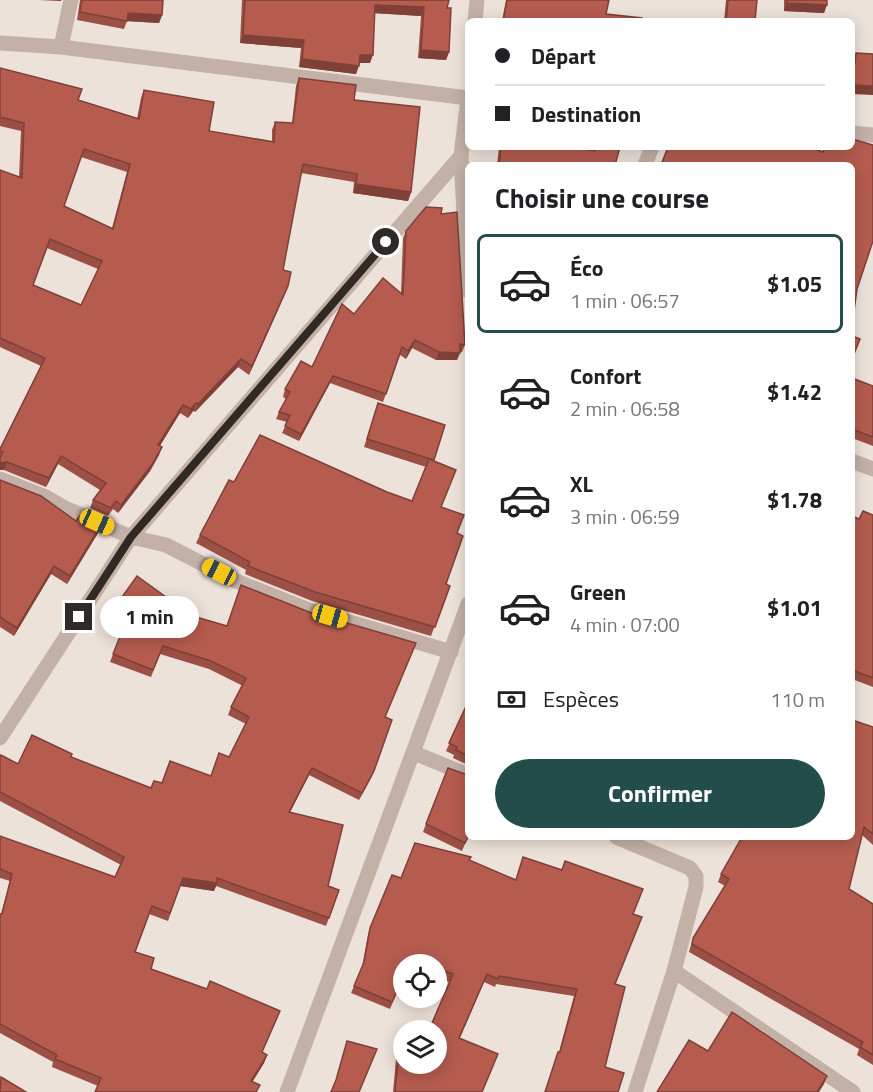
<!DOCTYPE html>
<html lang="fr">
<head>
<meta charset="utf-8">
<style>
	:root { --surface:#fff; --page:#f6f6f6; --text:#202124; --muted:#757577; --line:#e0e0e0; --accent:#224d4b }
	body { margin:0; font-family:"Titillium Web",sans-serif; background:var(--page); color:var(--text); height:100vh; display:flex; flex-direction:column; font-size:22px; white-space:nowrap }
	* { box-sizing:border-box; margin:0 }
	p { font-size:20px; color:var(--muted) }
	.icon { flex:none; width:33px; height:33px; fill:none; stroke:currentColor; stroke-width:2; stroke-linecap:round; stroke-linejoin:round }
	.map { position:relative; flex:1; overflow:hidden }
	.sheet { position:absolute; left:465px; top:162px; width:390px; height:678px; display:flex; flex-direction:column; background:var(--surface); border-radius:9px; box-shadow:0 3px 15px #0003 }
	.sheet>* { flex:none }
	.top-card { position:absolute; left:465px; top:18px; width:390px; height:132px; border-radius:9px; box-shadow:0 3px 15px #0003; display:grid; align-content:center; height:132px; padding:0 30px; background:var(--surface) }
	.buttons { position:absolute; left:393px; top:954px; display:grid; gap:12px }
	.buttons a { display:grid; place-items:center; width:54px; height:54px; border-radius:50%; background:var(--surface); box-shadow:0 3px 15px #0003; font-size:30px }
	.end { position:absolute; width:27px; height:27px; margin:-14px; border:8px solid #312926; background:#fff; box-shadow:0 0 0 3px #fff }
	.from { border-radius:50% }
	.bubble { position:absolute; height:42px; border-radius:21px; background:var(--surface); box-shadow:0 3px 15px #0003; font-size:20px; font-weight:700; line-height:42px; text-align:center }
	.car { position:absolute; width:18px; height:36px; margin:-18px -9px; border-radius:8px; box-shadow:0 0 4px 2px #0007; background:linear-gradient(#f5c518 24%,#345 0 40%,#f5c518 0 76%,#345 0 86%,#f5c518 0) }
	.top-card b { display:flex; align-items:center; gap:21px; height:57px; font-size:22px }
	.top-card b+b { border-top:2px solid var(--line) }
	.top-card i { width:15px; height:15px; background:var(--text) }
	ul { padding:0; list-style:none }
	li { display:flex; align-items:center; gap:18px; height:99px; margin:0 12px 9px; padding:0 18px; border:3px solid transparent; border-radius:9px }
	li div { flex:1 }
	li b { display:block; font-size:22px }
	li em { font-style:normal; font-weight:700 }
	li.on { border-color:var(--accent) }
	li>.icon { width:54px; height:54px; stroke-width:1.5 }
	h2 { padding:0 30px; font-size:27px; line-height:72px }
	.pay { display:flex; align-items:center; gap:15px; height:66px; padding:0 30px; font-size:22px }
	.pay p { margin-inline-start:auto }
	.action { display:flex; gap:12px; margin-top:auto; padding:12px 30px }
	.action a { flex:1; height:69px; border-radius:36px; background:var(--accent); color:#fff; font-size:24px; font-weight:700; line-height:69px; text-align:center }
	.map>svg:first-child { display:block }
</style>
</head>
<body>
<div class="map">
<svg width="873" height="1092" viewBox="0 0 873 1092">
	<rect width="100%" height="100%" fill="#ede2d9"/>
	<g fill="none" stroke-linecap="round" stroke-linejoin="round">
		<g stroke="#c3b1a7" stroke-width="15">
			<path d="M475 21 477 0"/>
			<path d="M0 43 61 47 468 98"/>
			<path d="M61 47 71 0"/>
			<path d="M468 98 461 156 468 291"/>
			<path d="M852 133 873 135"/>
			<path d="M645 165 652 147"/>
			<path d="M852 461 873 469"/>
			<path d="M0 479 46 497 63 507 131 537 166 545 236 581 309 610 451 652"/>
			<path d="M0 738 131 537 461 156"/>
			<path d="M414 753 468 775"/>
			<path d="M616 837 690 868 696 876V887L674 971 635 1092"/>
			<path d="M674 971 853 1092"/>
			<path d="M287 1092 468 604"/>
		</g>
	</g>
	<g fill="#9c4f44" fill-rule="evenodd">
		<path d="M80 0H163L162 15 159 23 127 21 124 29 77 20Z"/>
		<path d="M242 0H449L447 8 449 52 446 60 418 58 421 16 374 13 370 63H359L356 74 299 67 301 48 240 43Z"/>
		<path d="M506 0H609L606 14 641 21H502Z"/>
		<path d="M726 0H757L755 21H724Z"/>
		<path d="M784 0H827L824 13 784 11Z"/>
		<path d="M0 68 78 100 137 119 141 98 144 90 209 131 272 142V130L275 122 292 123 296 86 299 78 354 100 411 192 408 201 353 193 354 182 301 173 283 270 288 286 249 375 238 367 195 412 193 411 188 418 180 413 160 446 159 455 150 471 118 513 113 509 108 516 90 508 93 500 100 490 58 464 46 487 4 470H0V449L41 366 0 347V170L19 177 21 131 0 126ZM81 157 127 172 112 228 64 206ZM47 248 98 269 81 305 33 285Z"/>
		<path d="M499 147H570L615 165H497Z"/>
		<path d="M441 214 465 345 462 352H460L457 360H436L412 348 406 359 400 355 383 402 330 383 299 441 282 433 287 422 276 419 279 412 286 399 283 397 285 389 312 367 354 314 401 293 403 238 406 231Z"/>
		<path d="M852 378 873 386V446L852 438Z"/>
		<path d="M375 412 434 460 441 507 457 533 446 584 450 586 431 636 312 601 245 574 246 570 196 543 200 535 234 482 387 492 412 501 426 467 364 447Z"/>
		<path d="M0 480 98 533 67 584 51 574 14 636 0 627Z"/>
		<path d="M873 515V687L852 679V516L859 519Z"/>
		<path d="M170 600 167 608 385 717 392 720 371 778 359 800 309 775 290 812 328 886 339 890 326 926 216 886 214 891 180 886 168 921 149 914 135 952 151 969 207 989 280 1011 262 1052 267 1055 264 1063 252 1082 98 1086 52 1067 53 1062 0 1033V914H1L10 881 0 878V836L115 877 121 865 0 801V757L18 764 71 757 151 788 162 783 211 776 229 757 246 724 228 715 231 707 243 686 209 669 160 654 151 677 110 662 120 636 104 626 107 618Z"/>
		<path d="M468 702V765L453 758 454 755 446 751Z"/>
		<path d="M873 752V845L862 835 849 889 873 904V1065L857 1055 859 1049 689 952 693 938 725 886 718 882 721 874Z"/>
		<path d="M426 824 468 837 462 851 423 832Z"/>
		<path d="M469 860 516 880 634 914 615 984 605 1067 559 1052 574 996 496 984 495 987 484 982 460 1038 482 1092H393L397 1048 400 1040 436 1064 449 982 436 977V964H404V976L390 1009 351 993 362 967 368 935 370 928 401 878Z"/>
	</g>
	<g fill="#7f4037">
		<path d="M39 0H61V1Z"/>
		<path d="M787 3 827 5 824 13 784 11Z"/>
		<path d="M375 5 424 7 421 16 372 13Z"/>
		<path d="M128 13 162 15 159 23 125 21Z"/>
		<path d="M243 35 304 40 301 48 240 43Z"/>
		<path d="M421 50 449 52 446 60 418 58Z"/>
		<path d="M360 55H373L370 63H357Z"/>
		<path d="M302 59 359 66 356 74 299 67Z"/>
		<path d="M852 85 873 86V95L852 94Z"/>
		<path d="M356 184 411 192 408 201 353 193Z"/>
		<path d="M288 286 285 294 249 375 252 366Z"/>
		<path d="M415 340 412 348 406 359 408 351Z"/>
		<path d="M439 352 460 353 457 360H436Z"/>
		<path d="M241 359 238 367 195 412 198 404Z"/>
		<path d="M333 376 330 383 299 441 301 434Z"/>
		<path d="M196 403 193 411 188 418 191 409Z"/>
		<path d="M183 405 180 413 155 453 158 445Z"/>
		<path d="M162 447 159 455 150 471 118 513 121 505Z"/>
		<path d="M61 456 58 464 46 487 49 478Z"/>
		<path d="M7 462 4 470H0V463Z"/>
		<path d="M101 525 98 533 67 584 70 576Z"/>
		<path d="M54 566 51 574 14 636 17 628Z"/>
		<path d="M312 768 309 775 286 820 289 812Z"/>
		<path d="M374 771 371 778 359 800 362 793Z"/>
		<path d="M183 878 217 883 214 891 180 886Z"/>
		<path d="M267 1055 264 1063 248 1089 251 1081Z"/>
		<path d="M827 1076 824 1084 819 1092H817Z"/>
	</g>
	<g fill="#b55c4f" stroke="#7f4037" stroke-width="1.5" fill-rule="evenodd">
		<path d="M82 0H163L162 15 128 13 127 21 80 12Z"/>
		<path d="M245 0H449L447 8H451L449 52 421 50 424 7 375 5 373 55H360L359 66 302 59 304 40 243 35Z"/>
		<path d="M507 0H609L606 14 642 18 641 21H503Z"/>
		<path d="M728 0H757L755 21H726Z"/>
		<path d="M787 0H827V5L787 3Z"/>
		<path d="M856 53 873 54V86L852 85V63H855Z"/>
		<path d="M0 68 82 89 78 100 139 119 144 90 214 102 209 131 274 142 275 122 293 123 299 78 356 85 354 100 420 107 411 192 356 184 357 174 303 164 283 270 291 272 288 286 252 366 241 359 198 404 196 403 191 409 183 405 158 445 162 447 153 463 121 505 116 501 111 508 93 500 106 483 61 456 49 478 7 462 0 463V458L3 452 0 451V449L45 358 0 338V170L22 178 24 123 0 117ZM84 149 130 164 113 229 64 206ZM50 239 102 261 81 305 33 285Z"/>
		<path d="M852 139 873 145V241L857 289 852 326V165H661L668 147H810L823 152 825 147H852Z"/>
		<path d="M501 147H570L595 151 596 147H620L615 165H499Z"/>
		<path d="M426 207 442 208 441 214 457 212 465 345 460 344V353L439 352 415 340 408 351 402 347 386 394 333 376 301 434 285 426 290 415 279 412 290 392 285 389 301 361 312 367 342 304 354 314 383 278 403 295 406 231Z"/>
		<path d="M852 336 860 339 852 359Z"/>
		<path d="M852 378 873 386V437L852 429Z"/>
		<path d="M378 403 445 425 434 460 367 439Z"/>
		<path d="M260 435 387 492 412 501 429 459 456 470 441 507 464 515 457 533 463 536 446 584 450 586 435 627 315 592 248 566 250 562 200 535 229 480 234 482Z"/>
		<path d="M0 480 41 496 76 521 80 516 101 525 70 576 54 566 17 628 0 617Z"/>
		<path d="M863 511 873 515V678L852 670V516L859 519Z"/>
		<path d="M137 576 170 600 165 608 227 626 241 585 309 612 416 643 385 717 392 720 374 771 362 793 312 768 289 812 343 825 328 886 339 890 329 918 217 878V883L183 878 170 913 152 906 135 952 154 958 151 969 207 989 210 981 280 1011 262 1052 267 1055 251 1081 260 1085 256 1092H95L101 1078 55 1059 57 1055 0 1024V914H2L12 874 0 869V836L115 877 124 857 0 792V757L1 755 18 764 32 735 72 754 71 757 151 788 154 781 162 783 170 761 211 776 219 753 229 757 249 717 231 707 246 678 211 661 163 646 153 670 113 654 123 629 107 618Z"/>
		<path d="M468 702V756L456 750 457 747 449 743Z"/>
		<path d="M852 720 873 727V834L864 827 849 889 873 904V1055L860 1047 863 1042 692 944 693 938 729 879 721 874 742 837H852Z"/>
		<path d="M448 768 468 775V837L465 843 426 824Z"/>
		<path d="M415 843 471 857 469 860 516 880 523 857 562 870 565 861 643 889 633 914 642 917 615 984 625 987 605 1067 624 1073 618 1092H545L558 1052H560L577 989 499 976 498 979 487 974 459 1038 498 1054 482 1092H395L400 1040 404 1041V1064H436V1030H429L453 974 436 968V964H428L411 957 408 964H404V975L392 1002 354 986 364 962 370 928 392 875 401 878Z"/>
		<path d="M732 1012 827 1076 817 1092H657L689 1040 708 1051Z"/>
		<path d="M347 1041 377 1049 359 1092H331L336 1080Z"/>
		<path d="M1 1077 26 1092H0Z"/>
	</g>
	<g fill="none" stroke-linecap="round" stroke-linejoin="round">
		<path stroke="#312926" stroke-width="8" d="M79 617 131 537 386 242"/>
	</g>
</svg>
<div class="buttons">
<a><svg class="icon" aria-label="locate" viewBox="0 0 24 24"><circle cx="12" cy="12" r="6"/><path d="M12 2v4M12 18v4M2 12h4M18 12h4"/></svg></a>
<a><svg class="icon" aria-label="layers" viewBox="0 0 24 24"><path d="M12 4l9 5-9 5-9-5zM3 14l9 5 9-5"/></svg></a>
</div>
<i class="end from" style="left:386px;top:242px"></i>
<i class="end" style="left:79px;top:617px"></i>
<div class="bubble" style="left:100px;top:596px;width:99px">1 min</div>
<i class="car" style="left:97px;top:522px;rotate:114deg"></i>
<i class="car" style="left:219px;top:572px;rotate:297deg"></i>
<i class="car" style="left:330px;top:616px;rotate:106deg"></i>
<div class="top-card">
<b><i class="from"></i>Départ</b>
<b><i></i>Destination</b>
</div>
<section class="sheet">
<h2>Choisir une course</h2>
<ul>
<li class="on"><svg class="icon" aria-label="car" viewBox="0 0 24 24"><path d="M5 17H2v-5l4-1 3-4h7l3 4 3 1v5h-3M9 17h6M6 11h13"/><circle cx="7" cy="17" r="2"/><circle cx="17" cy="17" r="2"/></svg><div><b>Éco</b><p>1 min · 06:57</p></div><em>$1.05</em></li>
<li><svg class="icon" aria-label="car" viewBox="0 0 24 24"><path d="M5 17H2v-5l4-1 3-4h7l3 4 3 1v5h-3M9 17h6M6 11h13"/><circle cx="7" cy="17" r="2"/><circle cx="17" cy="17" r="2"/></svg><div><b>Confort</b><p>2 min · 06:58</p></div><em>$1.42</em></li>
<li><svg class="icon" aria-label="car" viewBox="0 0 24 24"><path d="M5 17H2v-5l4-1 3-4h7l3 4 3 1v5h-3M9 17h6M6 11h13"/><circle cx="7" cy="17" r="2"/><circle cx="17" cy="17" r="2"/></svg><div><b>XL</b><p>3 min · 06:59</p></div><em>$1.78</em></li>
<li><svg class="icon" aria-label="car" viewBox="0 0 24 24"><path d="M5 17H2v-5l4-1 3-4h7l3 4 3 1v5h-3M9 17h6M6 11h13"/><circle cx="7" cy="17" r="2"/><circle cx="17" cy="17" r="2"/></svg><div><b>Green</b><p>4 min · 07:00</p></div><em>$1.01</em></li>
</ul>
<div class="pay"><svg class="icon" aria-label="cash" viewBox="0 0 24 24"><path d="M3 7h18v10H3z"/><circle cx="12" cy="12" r="2"/></svg>Espèces<p>110 m</p></div>
<div class="action"><a>Confirmer</a></div>
</section>
</div>
</body>
</html>
